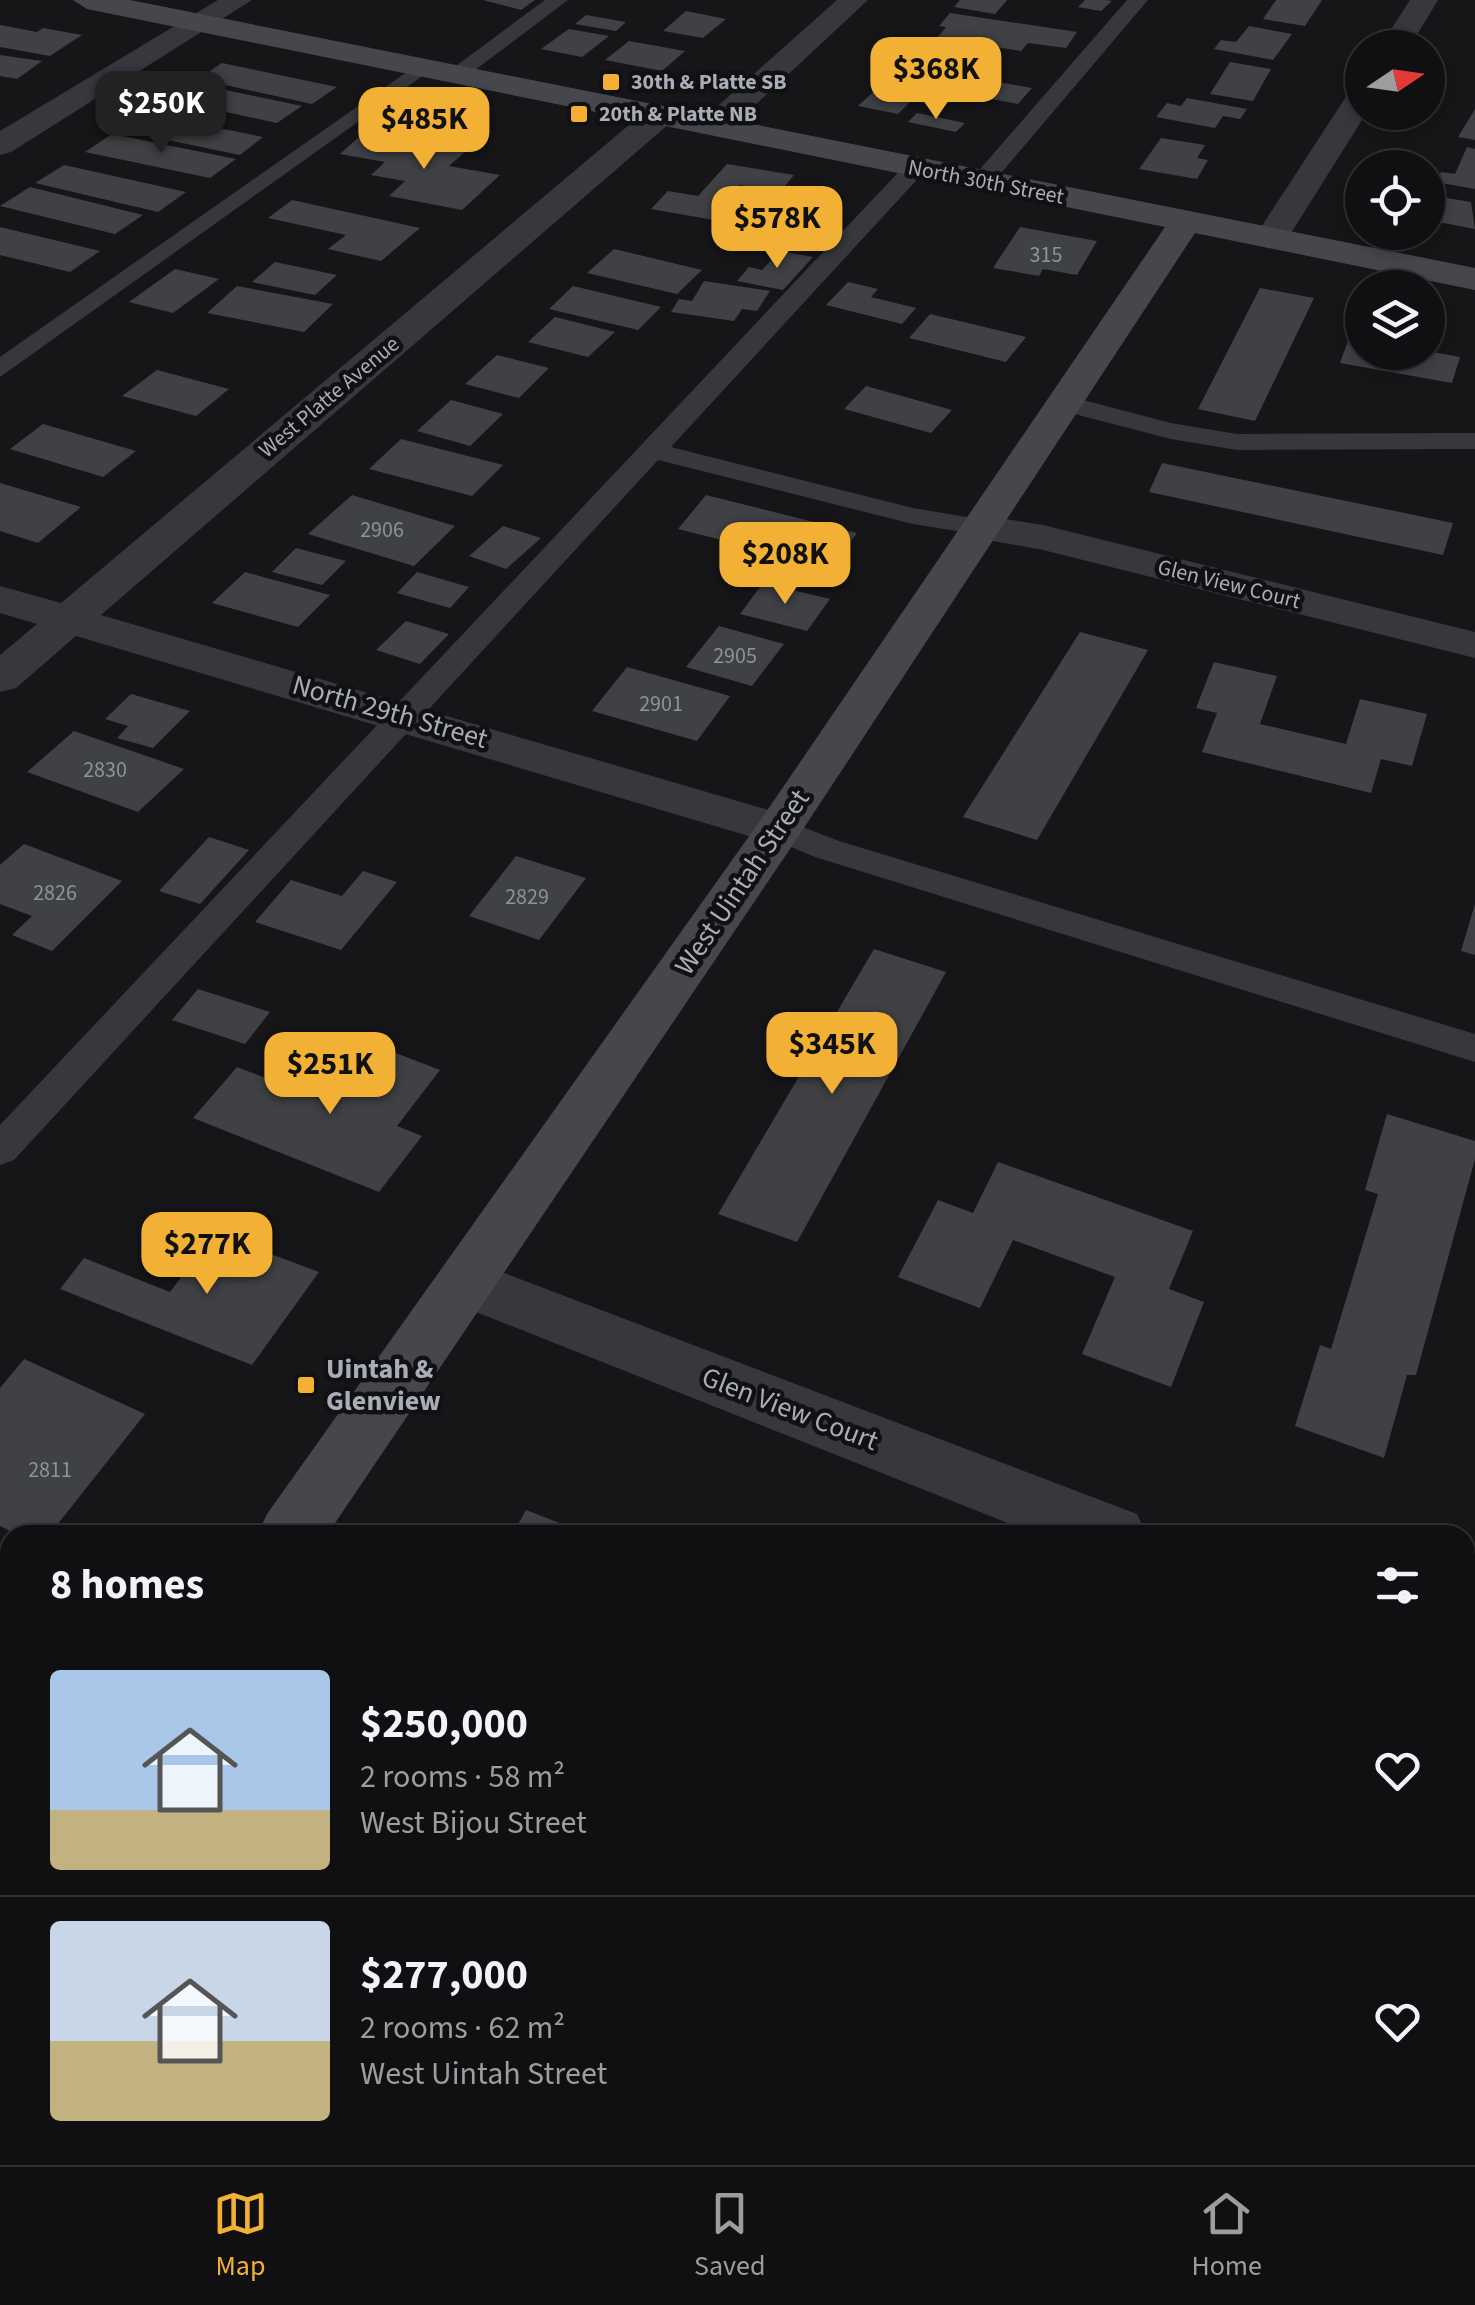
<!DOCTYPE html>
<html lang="en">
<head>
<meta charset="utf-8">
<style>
	body { margin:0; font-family:"Source Sans 3",sans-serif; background:#19191b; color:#f1f3f6; height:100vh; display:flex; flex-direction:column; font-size:38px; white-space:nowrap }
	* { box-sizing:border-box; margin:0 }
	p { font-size:32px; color:#9c9d9f }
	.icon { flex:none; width:55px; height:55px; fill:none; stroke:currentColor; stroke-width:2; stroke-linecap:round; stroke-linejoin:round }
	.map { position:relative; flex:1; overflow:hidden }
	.drawer { position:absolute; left:0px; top:1525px; width:1475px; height:640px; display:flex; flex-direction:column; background:#101012; border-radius:30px 30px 0 0; box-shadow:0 5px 15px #0003,0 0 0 2px #303032 }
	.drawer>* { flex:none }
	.needle { width:65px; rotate:77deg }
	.fabs { position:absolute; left:1345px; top:30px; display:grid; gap:20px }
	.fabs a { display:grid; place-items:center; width:100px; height:100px; border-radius:50%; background:#101012; box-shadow:0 5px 15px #0003,0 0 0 2px #303032; font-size:50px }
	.price { position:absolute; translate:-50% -85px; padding:0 22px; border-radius:20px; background:#f2b134; color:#111; font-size:32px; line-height:65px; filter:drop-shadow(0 2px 5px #0008) }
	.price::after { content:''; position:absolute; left:50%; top:60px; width:30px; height:22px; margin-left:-15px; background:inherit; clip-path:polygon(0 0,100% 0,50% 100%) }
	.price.active { background:#222; color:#fff }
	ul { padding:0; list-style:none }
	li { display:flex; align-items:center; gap:30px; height:250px; padding:0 50px }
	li+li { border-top:2px solid #303032 }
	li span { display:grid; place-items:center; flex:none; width:280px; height:200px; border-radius:10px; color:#555 }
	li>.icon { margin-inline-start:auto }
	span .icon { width:120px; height:120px; fill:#fffc; stroke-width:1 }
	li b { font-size:42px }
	h2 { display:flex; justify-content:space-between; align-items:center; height:120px; padding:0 50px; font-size:42px }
	.dock { display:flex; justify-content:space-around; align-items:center; height:140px; border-top:2px solid #303032; background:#101012; font-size:28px; color:#9c9d9f }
	.dock a { display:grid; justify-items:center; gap:5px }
	.dock .active { color:#f2b134 }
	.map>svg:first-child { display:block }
	.building { fill:#404145 }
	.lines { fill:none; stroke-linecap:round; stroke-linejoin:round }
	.service { fill:#37383d; fill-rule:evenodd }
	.minor { fill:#37383d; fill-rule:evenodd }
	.secondary { fill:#45474d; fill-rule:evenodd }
	.poi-dot { fill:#f2b134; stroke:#111113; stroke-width:4 }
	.labels { text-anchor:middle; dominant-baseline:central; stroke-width:9; stroke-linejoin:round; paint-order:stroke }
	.far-poi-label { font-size:22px; font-weight:bold; fill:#a8adb8; stroke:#111113; text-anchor:start }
	.far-street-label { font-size:22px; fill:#a8adb8; stroke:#111113 }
	.number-label { font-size:22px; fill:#8e929b }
	.street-label { font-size:28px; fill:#a8adb8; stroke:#111113 }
	.poi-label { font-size:28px; font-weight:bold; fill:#a8adb8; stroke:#111113; text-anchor:start }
</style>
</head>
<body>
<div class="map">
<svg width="1475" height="2165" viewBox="0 0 1475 2165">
	<rect width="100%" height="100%" fill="#161618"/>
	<!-- building -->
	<g class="building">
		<polygon points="483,0 535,0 521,10"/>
		<polygon points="960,0 1007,0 995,14 954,7"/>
		<polygon points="1085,0 1106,0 1112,1 1101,11 1078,7"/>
		<polygon points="1276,0 1322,0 1305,26 1263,19"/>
		<polygon points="686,11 726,19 703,38 663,31"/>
		<polygon points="950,13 1077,32 1066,48 1028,43 1021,51 937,38 946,27 939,26"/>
		<polygon points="586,15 626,22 616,31 575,24"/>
		<polygon points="0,25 37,32 43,28 82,35 50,56 0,47"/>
		<polygon points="1249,26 1292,34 1273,60 1214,49 1221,40 1236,42"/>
		<polygon points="569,29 609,36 582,57 541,49"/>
		<polygon points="629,41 685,51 662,71 605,60"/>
		<polygon points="918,47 960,55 938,76 895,67"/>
		<polygon points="0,55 42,61 17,79 0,76"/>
		<polygon points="1230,62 1271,69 1253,101 1210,94"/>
		<polygon points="222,63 337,87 312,104 198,79"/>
		<polygon points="991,81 1032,88 1018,104 976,96"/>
		<polygon points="192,83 302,106 277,123 166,99"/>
		<polygon points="882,84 920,92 898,114 858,106"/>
		<polygon points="1187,98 1247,109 1240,119 1223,116 1215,128 1156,117 1167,103 1181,106"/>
		<polygon points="423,107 461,114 441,131 402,124"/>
		<polygon points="1475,109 1475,140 1458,137"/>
		<polygon points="144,113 263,137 240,155 119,130"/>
		<polygon points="917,113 965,123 956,132 908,122"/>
		<polygon points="112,134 236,159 210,178 85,152"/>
		<polygon points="359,137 465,152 449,166 500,175 462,210 389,196 405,181 371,175 385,162 340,154"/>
		<polygon points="1161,138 1205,145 1197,158 1208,160 1197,179 1139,169"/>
		<polygon points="1467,147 1475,149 1475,189 1436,182 1441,172 1455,174"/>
		<polygon points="727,164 794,175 780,192 740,185 725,202 740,205 725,222 651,209 668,191 698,196"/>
		<polygon points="64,165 186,192 158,212 35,183"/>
		<polygon points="30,187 143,215 115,234 0,206"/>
		<polygon points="1429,195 1471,202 1475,229 1428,220"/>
		<polygon points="292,200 420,228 381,261 328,249 346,235 268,218"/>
		<polygon points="0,227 100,251 70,272 0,255"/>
		<polygon points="1020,227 1097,241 1077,275 1043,269 1039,276 993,268"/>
		<polygon points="614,249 702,270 677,294 587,273"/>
		<polygon points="780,251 813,257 783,290 737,281 749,267 762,270"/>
		<polygon points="275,262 337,275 315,295 252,282"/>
		<polygon points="175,269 219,279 173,313 129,302"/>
		<polygon points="704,281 770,291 757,311 742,309 734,321 671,312 679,299 692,301"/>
		<polygon points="848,282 878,289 871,297 916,308 902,324 826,305"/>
		<polygon points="237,286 333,304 304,332 207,313"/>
		<polygon points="573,286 661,307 638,330 549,309"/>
		<polygon points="1260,288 1314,298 1255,421 1198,409"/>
		<polygon points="1362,302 1362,352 1428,351 1460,357 1452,383 1340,363"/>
		<polygon points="930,314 1026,337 1006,362 909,338"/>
		<polygon points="555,317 615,332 588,357 528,342"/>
		<polygon points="497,355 549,368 519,398 465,384"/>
		<polygon points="157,370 229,389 196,416 122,396"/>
		<polygon points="866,386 952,410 931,433 844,409"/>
		<polygon points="451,400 503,414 470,446 417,431"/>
		<polygon points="43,424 136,451 103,477 10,449"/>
		<polygon points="401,439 503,465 472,496 369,469"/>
		<polygon points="1162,463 1453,523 1443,555 1149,492"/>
		<polygon points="0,483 81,507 38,543 0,531"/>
		<polygon points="352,495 455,526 414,566 308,534"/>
		<polygon points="706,495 857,533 832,568 678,529"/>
		<polygon points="503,526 541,538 506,569 469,556"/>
		<polygon points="296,548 346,561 322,585 272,572"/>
		<polygon points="245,572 330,595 298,627 212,603"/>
		<polygon points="417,572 469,587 450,608 397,593"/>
		<polygon points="763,583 830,599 807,631 740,614"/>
		<polygon points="406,621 449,634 420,664 376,650"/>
		<polygon points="719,626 784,644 752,686 686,667"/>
		<polygon points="1080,632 1148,650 1037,840 963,817"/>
		<polygon points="1214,662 1277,676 1260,724 1346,744 1360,699 1427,714 1412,766 1381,759 1371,793 1202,752 1217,713 1196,708"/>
		<polygon points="627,667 730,696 697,741 592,711"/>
		<polygon points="131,694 190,711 153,748 117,738 128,726 105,719"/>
		<polygon points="74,731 184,769 138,812 27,772"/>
		<polygon points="209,837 249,850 200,904 159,891"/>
		<polygon points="24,844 122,881 52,951 12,935 32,916 0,904 0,865"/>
		<polygon points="516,856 586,878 539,940 469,916"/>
		<polygon points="363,871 397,882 341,950 255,922 291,880 342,896"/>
		<polygon points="1475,904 1475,955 1461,951"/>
		<polygon points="874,949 946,972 797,1242 718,1214"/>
		<polygon points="198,989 270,1012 245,1044 172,1020"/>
		<polygon points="375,1045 440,1070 397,1126 422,1136 379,1192 193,1118 237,1067 328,1102"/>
		<polygon points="1387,1114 1475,1141 1475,1159 1416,1375 1407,1375 1384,1458 1295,1426 1320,1345 1331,1349 1378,1194 1365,1190"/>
		<polygon points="998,1162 1193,1231 1169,1289 1204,1302 1171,1387 1082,1354 1115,1277 1013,1240 980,1308 898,1277 938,1200 973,1213"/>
		<polygon points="215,1233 319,1272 252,1365 60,1289 84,1258 170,1292"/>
		<polygon points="24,1359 145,1414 49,1535 18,1535 0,1526 0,1388"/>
		<polygon points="526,1510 591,1535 512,1535"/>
		<polygon points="0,1555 10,1559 10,1578 0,1591"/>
		<polygon points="1475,1949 1475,2019 1465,2015 1465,1990"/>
		<polygon points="140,2155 267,2155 262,2165 135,2165"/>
		<polygon points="424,2155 480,2155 499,2165 419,2165"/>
	</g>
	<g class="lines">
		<!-- service -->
		<g class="service">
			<polygon points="545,0 568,0 463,79 449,79 449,71"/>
			<polygon points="1127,0 1148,0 990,186 974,186 974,176"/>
			<polygon points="421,62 431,68 428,72 0,377 0,357"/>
			<polygon points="916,160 924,162 924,172 671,447 913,508 991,521 995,527 991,533 981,535 913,524 658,460 14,1160 0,1165 0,1125 908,162"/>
			<polygon points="1064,395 1171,423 1237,434 1475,433 1475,449 1237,450 1171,439 1055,409 1051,403 1055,397"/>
			<polygon points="779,818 839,841 1475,1034 1475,1062 815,857 767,837 762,829 767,821"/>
			<polygon points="941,2155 1014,2155 1018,2165 945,2165"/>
		</g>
		<!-- minor -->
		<g class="minor">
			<polygon points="218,0 252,0 11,152 0,155 0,131"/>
			<polygon points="837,0 868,0 724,134 702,134 697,127 702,120"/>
			<polygon points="1410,0 1438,0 1409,48 1379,48"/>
			<polygon points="1362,87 1362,112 1367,112 1288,238 1283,245 1259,245 1254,238 1351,89"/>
			<polygon points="659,107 675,116 670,123 101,615 796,818 803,829 796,840 779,845 762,840 76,636 16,688 0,692 0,655 37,624 0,613 0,586 61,603 648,109"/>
			<polygon points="981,515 1043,525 1475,632 1475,658 1043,550 966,536 960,527 966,518"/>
			<polygon points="467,1259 1137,1514 1147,1535 1038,1535 446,1300 437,1283 446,1266"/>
			<polygon points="1475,1611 1475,1675 1465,1677 1465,1613"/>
		</g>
		<!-- secondary -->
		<g class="secondary">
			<polygon points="73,0 130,0 1475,268 1475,290 1195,233 796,840 327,1535 257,1535 267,1514 762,818 1165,227 87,9"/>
			<polygon points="10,1896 10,1983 0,1987 0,1900"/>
		</g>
	</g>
	<!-- markers -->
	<g class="poi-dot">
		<rect x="601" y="72" width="20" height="20" rx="5"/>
		<rect x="569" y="104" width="20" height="20" rx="5"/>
		<rect x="296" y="1375" width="20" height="20" rx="5"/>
	</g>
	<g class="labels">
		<!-- far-poi labels -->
		<g class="far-poi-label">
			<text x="631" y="82">30th &amp; Platte SB</text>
			<text x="599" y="114">20th &amp; Platte NB</text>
		</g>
		<!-- far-street labels -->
		<g class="far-street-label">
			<text transform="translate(986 182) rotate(11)">North 30th Street</text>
			<text transform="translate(329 397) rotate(-40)">West Platte Avenue</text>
			<text transform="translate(1229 584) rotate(14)">Glen View Court</text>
		</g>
		<!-- number labels -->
		<g class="number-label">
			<text x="1046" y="255">315</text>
			<text x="382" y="530">2906</text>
			<text x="735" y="656">2905</text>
			<text x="661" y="704">2901</text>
			<text x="105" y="770">2830</text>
			<text x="55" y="893">2826</text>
			<text x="527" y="897">2829</text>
			<text x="50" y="1470">2811</text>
		</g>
		<!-- street labels -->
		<g class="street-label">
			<text transform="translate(390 712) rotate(16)">North 29th Street</text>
			<text transform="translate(742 882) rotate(-56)">West Uintah Street</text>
			<text transform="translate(790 1409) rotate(21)">Glen View Court</text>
		</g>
		<!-- poi labels -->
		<g class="poi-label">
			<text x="326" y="1369">Uintah &amp;<tspan x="326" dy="32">Glenview</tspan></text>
		</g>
	</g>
</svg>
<div class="fabs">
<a><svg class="needle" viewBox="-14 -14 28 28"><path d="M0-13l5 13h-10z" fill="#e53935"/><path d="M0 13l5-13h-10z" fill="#9c9d9f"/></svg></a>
<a><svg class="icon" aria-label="locate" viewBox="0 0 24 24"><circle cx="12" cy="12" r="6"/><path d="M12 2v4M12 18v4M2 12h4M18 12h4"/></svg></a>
<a><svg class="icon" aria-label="layers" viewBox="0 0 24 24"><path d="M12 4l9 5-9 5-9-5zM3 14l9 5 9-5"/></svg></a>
</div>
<b class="price" style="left:936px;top:122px">$368K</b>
<b class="price active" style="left:161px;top:156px">$250K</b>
<b class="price" style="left:424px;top:172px">$485K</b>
<b class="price" style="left:777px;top:271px">$578K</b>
<b class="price" style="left:785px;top:607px">$208K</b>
<b class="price" style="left:832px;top:1097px">$345K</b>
<b class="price" style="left:330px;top:1117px">$251K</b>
<b class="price" style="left:207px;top:1297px">$277K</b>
<section class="drawer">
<h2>8 homes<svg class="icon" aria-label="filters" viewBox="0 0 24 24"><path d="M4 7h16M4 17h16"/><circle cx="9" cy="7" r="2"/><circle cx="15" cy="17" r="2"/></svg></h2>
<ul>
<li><span style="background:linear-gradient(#a9c7e8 70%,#c2b280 0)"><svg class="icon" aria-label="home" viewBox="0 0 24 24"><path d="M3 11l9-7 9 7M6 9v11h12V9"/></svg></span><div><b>$250,000</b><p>2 rooms · 58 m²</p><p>West Bijou Street</p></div><svg class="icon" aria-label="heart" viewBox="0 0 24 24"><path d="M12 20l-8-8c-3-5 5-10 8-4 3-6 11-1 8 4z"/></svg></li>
<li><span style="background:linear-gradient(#c9d6e8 60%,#c2b280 0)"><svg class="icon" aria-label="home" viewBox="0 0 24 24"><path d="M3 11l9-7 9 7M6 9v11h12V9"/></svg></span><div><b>$277,000</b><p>2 rooms · 62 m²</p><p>West Uintah Street</p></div><svg class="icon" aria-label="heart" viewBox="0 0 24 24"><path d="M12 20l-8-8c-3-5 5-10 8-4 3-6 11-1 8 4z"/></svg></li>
</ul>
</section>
</div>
<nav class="dock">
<a class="active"><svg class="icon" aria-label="map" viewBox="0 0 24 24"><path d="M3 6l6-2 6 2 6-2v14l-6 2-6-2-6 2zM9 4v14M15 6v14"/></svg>Map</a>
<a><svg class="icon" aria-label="saved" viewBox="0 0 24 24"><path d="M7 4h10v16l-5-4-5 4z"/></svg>Saved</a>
<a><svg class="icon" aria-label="home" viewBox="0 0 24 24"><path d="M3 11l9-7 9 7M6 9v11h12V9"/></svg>Home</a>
</nav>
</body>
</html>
